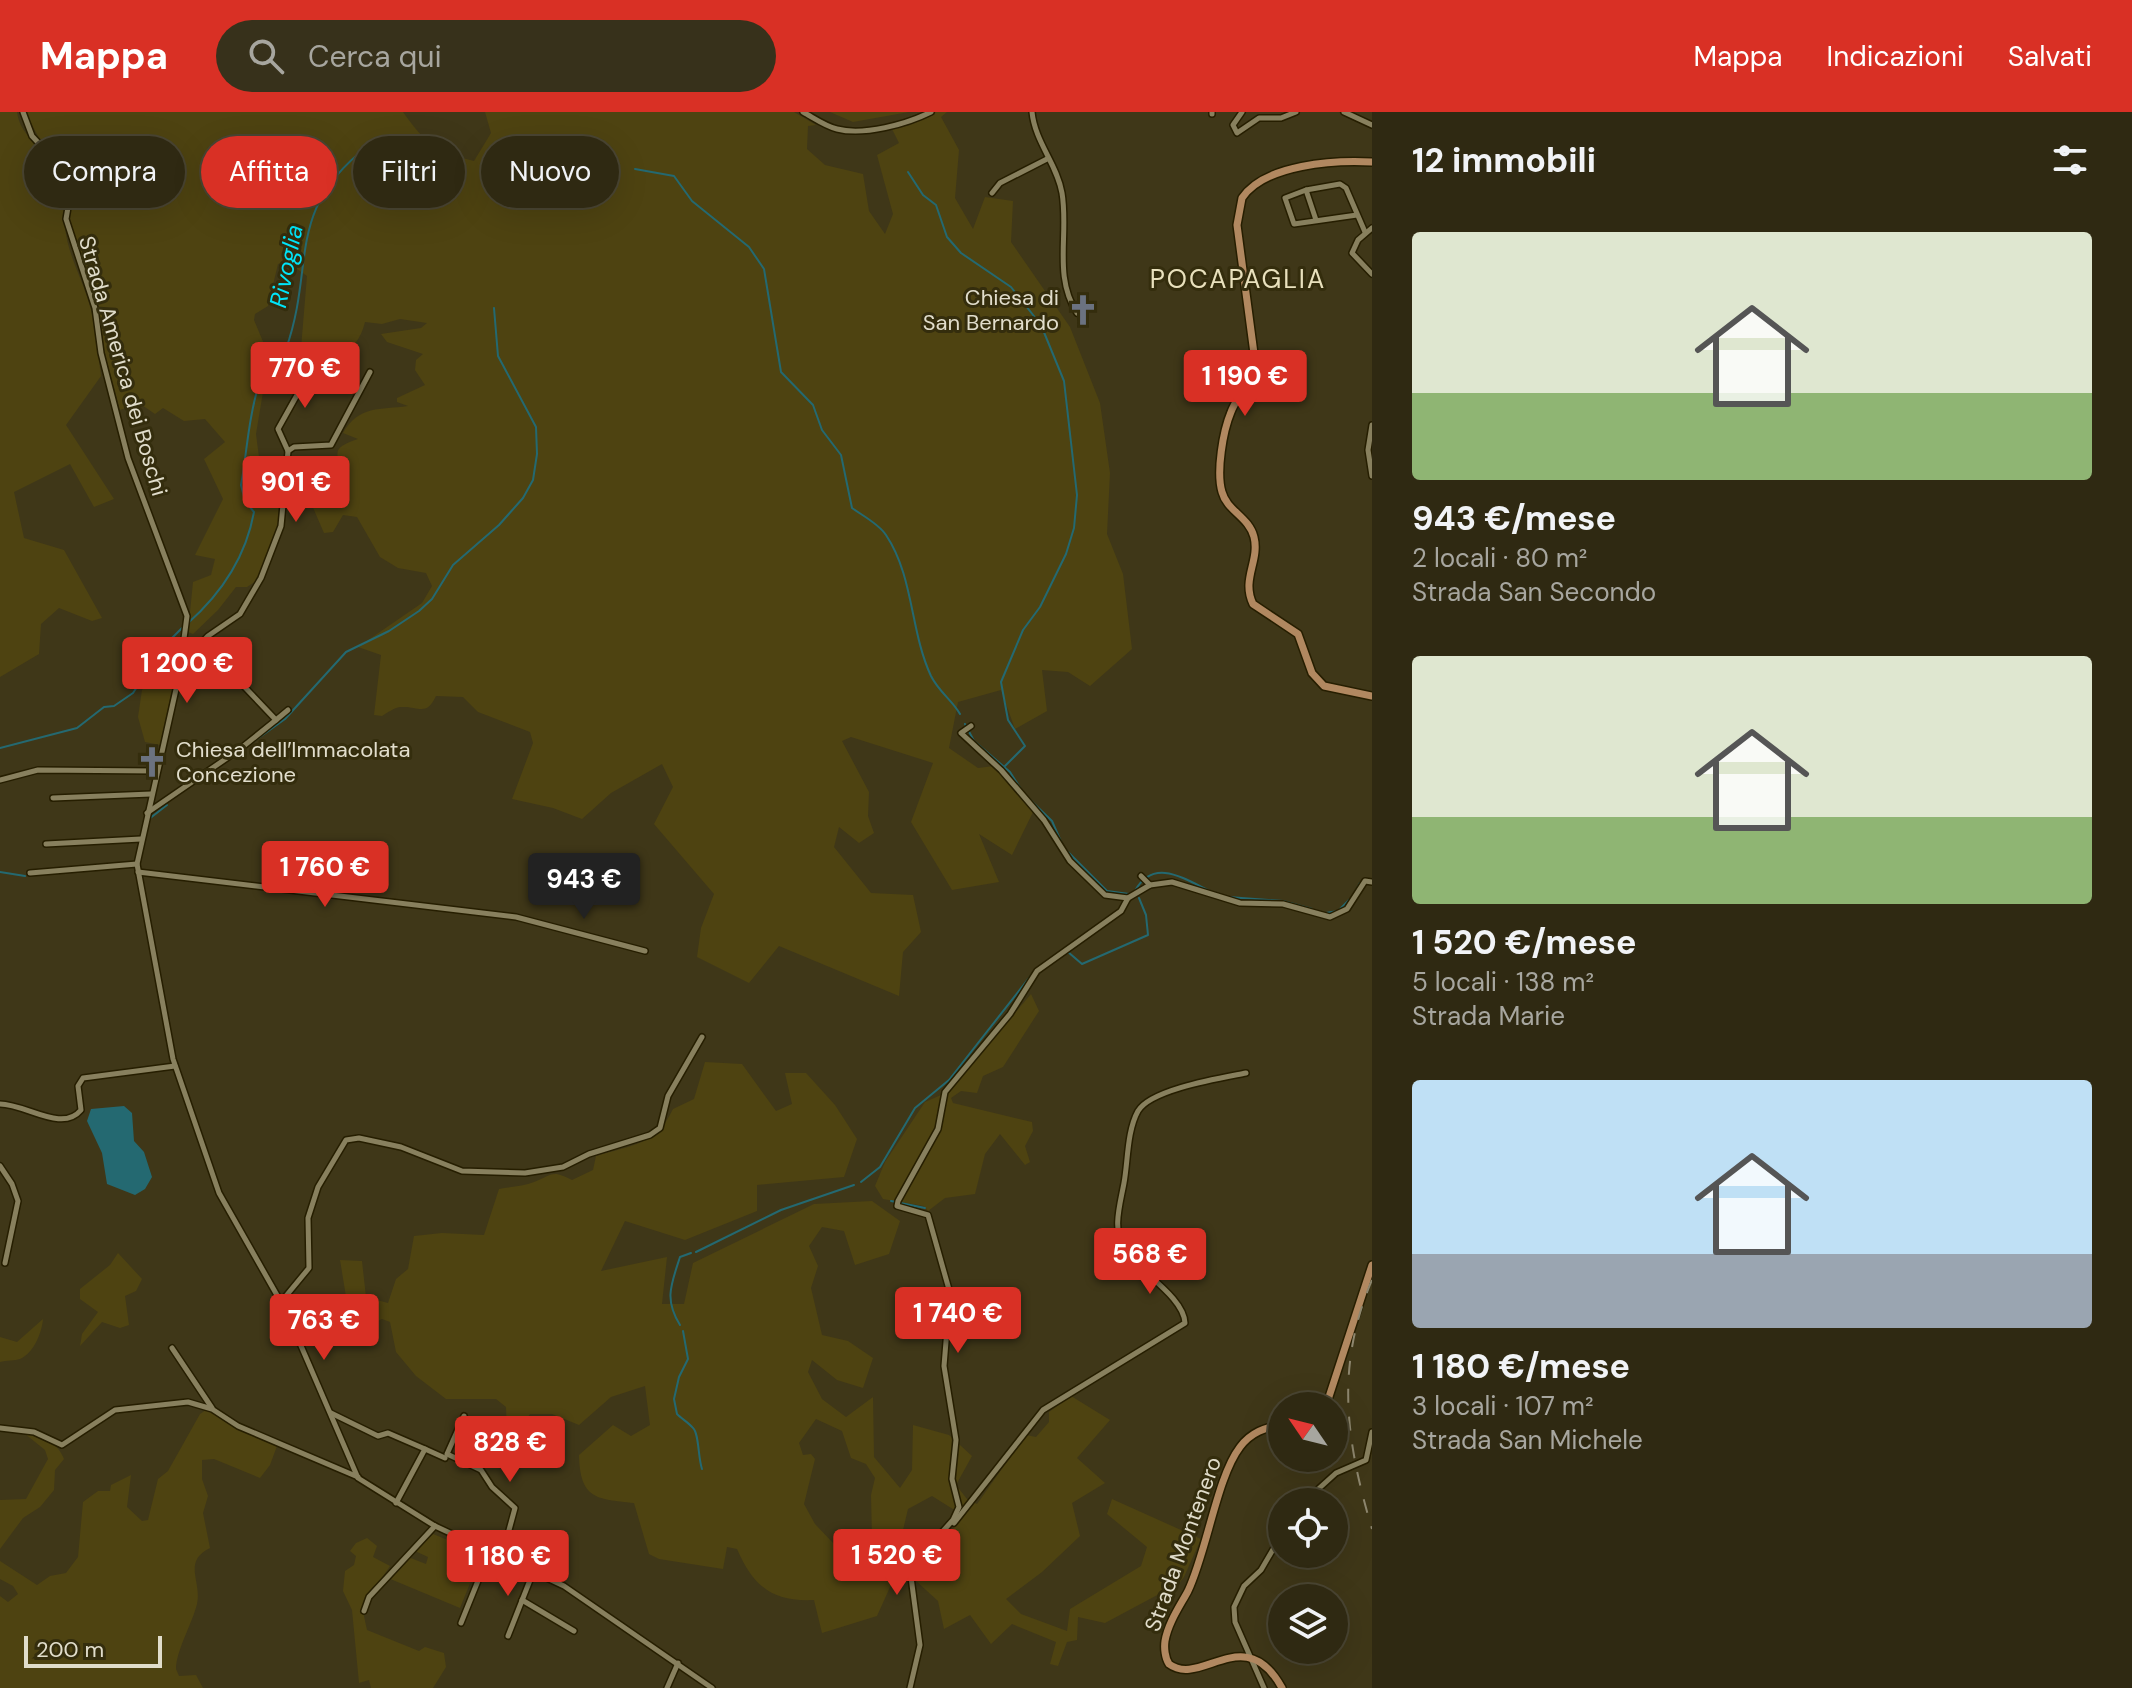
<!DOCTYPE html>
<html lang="it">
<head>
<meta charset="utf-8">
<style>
	body { margin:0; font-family:"DM Sans",sans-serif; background:#37311b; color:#f1f3f6; height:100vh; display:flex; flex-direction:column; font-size:30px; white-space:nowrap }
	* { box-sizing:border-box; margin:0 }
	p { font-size:26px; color:#a7a69f }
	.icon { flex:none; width:44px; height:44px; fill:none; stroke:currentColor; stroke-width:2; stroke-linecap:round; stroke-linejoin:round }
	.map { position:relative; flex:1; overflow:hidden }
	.panel { display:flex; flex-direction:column; background:#2f2912; width:760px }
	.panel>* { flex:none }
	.top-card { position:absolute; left:24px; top:24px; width:760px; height:72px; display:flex; gap:16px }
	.needle { width:52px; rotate:305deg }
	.fabs { position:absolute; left:1268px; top:1280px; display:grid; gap:16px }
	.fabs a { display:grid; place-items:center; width:80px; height:80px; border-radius:50%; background:#2f2912; box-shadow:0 8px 32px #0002,0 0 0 2px #4a4532; font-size:40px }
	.scale { position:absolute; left:24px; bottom:20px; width:138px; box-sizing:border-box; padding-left:8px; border:4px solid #e1ddcb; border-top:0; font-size:22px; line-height:28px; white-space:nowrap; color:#e1ddcb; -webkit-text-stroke:6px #342d0d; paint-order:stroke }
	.price { position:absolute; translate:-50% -68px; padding:0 18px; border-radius:8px; background:#d93025; color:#fff; font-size:26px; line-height:52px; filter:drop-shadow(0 2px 4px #0008) }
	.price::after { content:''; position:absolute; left:50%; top:48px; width:24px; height:18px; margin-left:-12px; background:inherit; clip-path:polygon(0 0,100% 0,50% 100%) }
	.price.on { background:#222; color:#fff }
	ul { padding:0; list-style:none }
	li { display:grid; align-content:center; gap:16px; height:424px; padding:0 40px }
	li span { display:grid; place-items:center; height:248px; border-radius:8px; color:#555 }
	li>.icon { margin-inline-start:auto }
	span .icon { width:144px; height:144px; fill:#fffc; stroke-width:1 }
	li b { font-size:34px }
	h2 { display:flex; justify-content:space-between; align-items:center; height:96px; padding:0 40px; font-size:34px }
	.pill { padding:0 28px; border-radius:36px; background:#2f2912; box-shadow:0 8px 32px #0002,0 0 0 2px #4a4532; font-size:28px; line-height:72px }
	.pill.on { background:#d93025; color:#fff }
	header { display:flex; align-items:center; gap:48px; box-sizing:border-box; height:112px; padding:0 40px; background:#d93025; color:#fff }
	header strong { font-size:38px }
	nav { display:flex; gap:44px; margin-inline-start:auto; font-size:28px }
	.search { width:560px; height:72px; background:#37311b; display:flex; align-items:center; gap:20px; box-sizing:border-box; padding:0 28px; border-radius:44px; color:#a7a69f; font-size:30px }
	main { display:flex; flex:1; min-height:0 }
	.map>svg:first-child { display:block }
	.green { fill:#4e4311; fill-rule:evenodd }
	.water { fill:#246971 }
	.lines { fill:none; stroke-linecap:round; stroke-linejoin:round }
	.stream { stroke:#246971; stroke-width:2 }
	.minor-casing { stroke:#261e00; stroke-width:8 }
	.major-casing { stroke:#261e00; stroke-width:10 }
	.minor { stroke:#88805e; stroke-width:5 }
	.major { stroke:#b18860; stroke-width:7 }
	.rail { stroke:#8d866e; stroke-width:2; stroke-dasharray:14 14; stroke-linecap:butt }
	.labels { text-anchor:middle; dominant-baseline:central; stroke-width:6; stroke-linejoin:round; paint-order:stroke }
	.poi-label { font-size:22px; fill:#e1ddcb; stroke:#342d0d; text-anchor:end }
	.street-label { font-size:22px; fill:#e1ddcb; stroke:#342d0d }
	.water-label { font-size:24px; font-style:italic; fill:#00e5f9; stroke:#342d0d }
	.quarter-label { font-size:26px; letter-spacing:2px; fill:#e9e1bd; stroke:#342d0d }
</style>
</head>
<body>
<header>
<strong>Mappa</strong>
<div class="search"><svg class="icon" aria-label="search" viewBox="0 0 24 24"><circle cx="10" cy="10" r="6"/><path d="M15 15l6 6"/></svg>Cerca qui</div>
<nav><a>Mappa</a><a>Indicazioni</a><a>Salvati</a></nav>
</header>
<main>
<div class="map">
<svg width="1372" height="1576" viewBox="0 0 1372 1576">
	<rect width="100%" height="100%" fill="#3f3718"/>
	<!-- green -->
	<g class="green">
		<path d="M0,0H17C21,30 51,37 64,62C73,80 63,98 65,116C68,144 84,170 91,198C97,219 98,242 101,264L66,313L114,387L94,395L70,352L14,380L24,426L64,438L102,506L92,509L59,496L41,512L39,542L0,565Z"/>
		<path d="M403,0C426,32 436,40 474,49L491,21L485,0H794L816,13L808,14L807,37L825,53L863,62L869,99L885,122L893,102L877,43L899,31L891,15L935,0H947L941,5L959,38L955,86L973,117L985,85L1013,89L1011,130L1070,215L1100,291L1110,361L1107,422L1123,462L1132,537L1090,574L1068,560L1042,558L1047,599L1015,617L1001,578L958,590L949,636L978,656L994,654L1033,700L1012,743L979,722L999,770L952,778L911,710L933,651L851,625L842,629L869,680L868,704L874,721L859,731L839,715L834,735L871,781L913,783L921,820L903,840L899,884L779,834L749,871L697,845L701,816L714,782L654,712L673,675L662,652L611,681L582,707L553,696L512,687L533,631L530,620L478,600L463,585L436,584C426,605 419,594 401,595C395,595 387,601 382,604L374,603L381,543L358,535L422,491L432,474L426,461L398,456L380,445L357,405L343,403L333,420L324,421L311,391L338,365C342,341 326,338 358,327L343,321C359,293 380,298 408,294L397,290V286L425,273L415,258L416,248L423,242L387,230L381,222L421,216L427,211L400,207L382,212L365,210C356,245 336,242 305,252L300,248L307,164L287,150L278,152L268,194L255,202L254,208L269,244L256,322L260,353L278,377L280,408L267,450L256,469L247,475H236L218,498L193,522L188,520L193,470L211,463L215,447L195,443L223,387L204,347L225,330L205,307L184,309L163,296L155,302L139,291L120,298L104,239L99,195L71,119L69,105L72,64L38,24L25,0Z"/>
		<polygon points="830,0 909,0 853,10"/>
		<polygon points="172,543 179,545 160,633 145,630 138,605 142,578"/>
		<polygon points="1031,882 1039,899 1003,955 983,964 977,981 961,979 951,986 953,991 1032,1010 1033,1019 1025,1034 1030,1050 1025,1053 1000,1022 985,1042 975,1082 945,1086 928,1099 924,1094 883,1087 875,1074 885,1050 925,990 948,980"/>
		<path d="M705,950L742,952L776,999L792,992L785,961H806L835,993L857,1027L844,1065L757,1073V1099L685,1128L625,1109L601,1159L667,1145L662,1192H684L693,1151L814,1092L872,1089L900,1109L889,1142L855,1153L844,1119L822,1115L809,1134L818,1154L811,1176L822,1223L848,1229L873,1246L863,1276L837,1268L812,1248L808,1260L822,1287L846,1305L873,1285L874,1345L900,1376L912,1358L913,1313L949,1323L972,1344L956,1373L967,1387L977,1392L1026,1323L1036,1325L1049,1310V1300L1071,1284L1110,1308L1077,1346L1105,1371L1072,1391L1080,1424L1042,1460L1006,1487L1021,1502L1067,1519L1070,1497L1141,1454L1147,1435L1107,1402L1112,1387L1201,1427L1184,1465L1169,1483L1161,1481L1105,1511L1078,1505L1077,1528L1067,1530L1058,1554L1050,1552L1056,1530L1012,1512L991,1532L970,1503L944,1517L938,1489L915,1468L919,1456L964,1404L932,1384L908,1397L903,1418L911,1434L906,1471L891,1473L877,1504L822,1521L814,1488C772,1490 753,1474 737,1437L727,1435L723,1457L659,1447L649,1442L634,1391C596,1387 580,1387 579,1343L613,1313L631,1324L650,1313L645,1274L611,1285L579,1313L552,1302H530L514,1326L507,1327L506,1295L496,1287H446L416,1264L396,1240L390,1210L382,1207L369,1213L362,1226L353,1227L340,1148L362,1149L366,1185L388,1191L396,1167L408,1157L414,1124L442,1121L484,1123L499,1077C510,1075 524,1074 534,1070C552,1063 551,1057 572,1068L593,1058L596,1044C632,1033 656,1033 673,997L694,987ZM816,1307L842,1319L851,1346L866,1352L875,1366L871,1383L872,1426L854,1453L815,1412L804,1392L815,1347L811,1342L803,1343L799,1331Z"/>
		<polygon points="118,1141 142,1167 136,1179 125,1184 129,1213 120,1216 102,1210 80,1234 82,1222 98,1200 80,1187 80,1177 110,1153"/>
		<path d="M43,1207C42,1220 34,1241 20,1247C15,1249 6,1248 0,1250V1225L17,1230Z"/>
		<path d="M206,1298L277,1334L270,1353L260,1366L214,1347L202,1348V1367L208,1384L203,1401L210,1436C182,1450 202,1469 197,1492C192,1512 176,1539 176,1557L179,1564L196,1563L203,1576H0V1484L8,1490L18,1482L13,1474L0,1467V1449L37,1473L50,1464L66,1461L78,1445L83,1390L98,1379H110L111,1373L131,1363L127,1395L142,1409L148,1408L158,1367L168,1359L200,1302Z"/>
		<path d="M24,1321C41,1324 58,1330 64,1347L55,1358L54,1378L40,1395L23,1406L0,1437V1388L26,1387L48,1347L45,1338Z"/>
		<polygon points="433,1422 482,1442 460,1496 388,1466 408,1445 426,1452 428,1445 415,1439"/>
		<polygon points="367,1426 377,1434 373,1445 390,1454 362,1495 367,1518 419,1539 425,1535 444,1541 446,1555 433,1576 371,1576 369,1568 359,1571 352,1498 343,1479 345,1459 354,1453 356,1444 350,1439 356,1431"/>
	</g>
	<!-- water -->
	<polygon class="water" points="124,994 132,1001 134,1029 144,1040 152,1065 145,1077 135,1083 107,1072 102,1041 87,1009 91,997"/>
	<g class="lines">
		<!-- stream -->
		<g class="stream">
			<path d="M635,57L674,64L692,89L749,135L764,157L781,260L813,293L822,318L841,343L852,396C863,404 879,412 886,423C914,465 910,519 931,564C939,580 952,588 960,602"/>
			<polyline points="908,60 923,83 936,93 947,125 961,141 1011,175 1041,213 1064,269 1077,383 1074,416 1066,442 1040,495 1023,518 1001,570 1008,608 1025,634 1005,654"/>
			<path d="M187,512C221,482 246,444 254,400L245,389L241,373C247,342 248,306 258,276C263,262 281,252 286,237C316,152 284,99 368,34"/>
			<polyline points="965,612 974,629 1010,660 1024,682 1052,709 1062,732"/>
			<polyline points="0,636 77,616 104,595 114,594 133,581 165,533 182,516"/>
			<polyline points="198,669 285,607 346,540 389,519 419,499 432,487 453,453 499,413 523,386 533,368 537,342 536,315 498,244 494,196"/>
			<polyline points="149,707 167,693"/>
			<polyline points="1065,737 1107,779 1129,782"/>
			<polyline points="0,760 25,764"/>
			<path d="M1135,779C1154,744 1186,768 1214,781"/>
			<polyline points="1354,782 1360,771 1372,767"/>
			<polyline points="1228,785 1283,789 1312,797"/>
			<polyline points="1326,801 1338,799 1350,787"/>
			<polyline points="1068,840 1082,852 1148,823 1146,803 1139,786"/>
			<polyline points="861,1070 880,1055 915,996 949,968 1033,861"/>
			<polyline points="891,1089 925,1096"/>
			<polyline points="696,1140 781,1098 854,1073"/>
			<path d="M680,1213C664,1187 671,1173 680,1145L691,1141"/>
			<path d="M683,1219L688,1247L679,1265L674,1287L677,1302C682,1307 689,1311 693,1316C699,1321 698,1346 702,1357"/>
		</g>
		<defs>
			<g id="minor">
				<polyline points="23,0 32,24 68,63 71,78 66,107 95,196 101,241 128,346 187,504 179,564 137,752 173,947 219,1081 286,1199 358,1366 435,1414 564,1474 712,1576"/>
				<path d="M803,0C814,6 825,14 837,17C864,24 907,12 931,0"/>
				<path d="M1032,0C1035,30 1057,52 1062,81C1069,122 1053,164 1077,201"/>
				<polyline points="1242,0 1233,13 1237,21 1259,6 1281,6 1296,0"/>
				<polyline points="1344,0 1372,13"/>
				<polyline points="1212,2 1212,0"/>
				<polyline points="1306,78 1285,86 1294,112 1357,103"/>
				<polyline points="992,81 1000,71 1047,47"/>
				<polyline points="1316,108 1306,78 1340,72 1346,76 1365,120"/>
				<polyline points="1372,116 1358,128 1352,141 1372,162"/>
				<polyline points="1372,313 1368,338 1372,364"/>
				<polyline points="288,339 278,317 311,258"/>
				<polyline points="276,608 288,598"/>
				<polyline points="971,614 961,621 1001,658 1044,708 1070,749 1105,783 1128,786 1150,773 1172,770 1240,791 1283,792 1330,805 1347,797 1365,769 1372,770"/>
				<polyline points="0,668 38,658 157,659"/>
				<polyline points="53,686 151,682"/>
				<polyline points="147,701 240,637 276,608 237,567 213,566 181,553 208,524 240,502 261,466 281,414 288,339 294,335 331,333 370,260"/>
				<polyline points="46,732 141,727"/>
				<polyline points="138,760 516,805 645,839"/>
				<polyline points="30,761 137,752"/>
				<polyline points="1141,764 1150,773"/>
				<path d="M0,992C26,992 62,1021 81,998L78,974L83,966L175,954"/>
				<polyline points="0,1054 12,1072 18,1089 5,1151"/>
				<polyline points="281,1190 309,1156 308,1106 318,1075 346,1028 359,1026 401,1035 462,1059 525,1061 563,1055 589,1042 650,1023 660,1016 668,984 702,925"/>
				<polyline points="172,1236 212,1296"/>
				<polyline points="331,1301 378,1324 388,1321 425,1337 396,1391"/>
				<polyline points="464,1304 447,1342 481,1358 492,1375 515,1396 502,1444"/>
				<polyline points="0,1316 34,1320 62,1333 115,1298 188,1290 212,1297 238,1314 358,1365"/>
				<polyline points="425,1337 445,1346"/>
				<polyline points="1304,1390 1336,1361 1366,1348 1372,1320"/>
				<path d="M954,1411L1043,1298L1185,1211C1184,1184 1136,1158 1124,1137C1112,1117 1120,1093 1124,1071C1128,1049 1127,1019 1138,999C1151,977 1221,966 1246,961"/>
				<polyline points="522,1488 574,1519"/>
				<polyline points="364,1499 369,1485 435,1414"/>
				<polyline points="461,1511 490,1439"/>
				<polyline points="508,1524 534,1458"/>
				<polyline points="667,1576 678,1551"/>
				<polyline points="910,1576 920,1533 911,1465 924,1440 953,1408 959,1395 952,1367 956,1328 944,1254 950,1181 928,1103 897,1094 898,1089 938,1017 945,980 1010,902 1037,859 1121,799 1128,786"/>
				<polyline points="1264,1576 1235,1510 1234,1495 1244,1474 1261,1458 1282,1422"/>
			</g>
			<g id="major">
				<path d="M1372,50C1335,48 1265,52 1242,86L1237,113L1255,249C1252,270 1238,282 1231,300C1223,319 1216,360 1222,380C1227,399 1249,405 1254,425C1260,449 1241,467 1253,492L1298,522L1312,561L1324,574L1372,584"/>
				<polyline points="1326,1294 1372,1153"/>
				<path d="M1282,1312C1265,1316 1251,1320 1240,1335C1217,1365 1207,1439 1188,1479C1180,1494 1168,1511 1165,1529C1164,1536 1165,1546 1169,1552C1201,1576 1245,1508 1282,1576"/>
			</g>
		</defs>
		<!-- minor casing -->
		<use href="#minor" class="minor-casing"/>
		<!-- major casing -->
		<use href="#major" class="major-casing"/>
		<!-- minor -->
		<use href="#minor" class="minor"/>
		<!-- major -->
		<use href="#major" class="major"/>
		<!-- rail -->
		<path class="rail" d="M1372,1168C1335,1255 1346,1329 1372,1417"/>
	</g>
	<!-- icons -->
	<defs>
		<symbol id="church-bare" viewBox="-9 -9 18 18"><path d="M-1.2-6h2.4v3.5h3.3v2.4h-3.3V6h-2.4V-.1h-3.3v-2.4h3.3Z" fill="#6b7280" stroke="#342d0d" stroke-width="2.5" paint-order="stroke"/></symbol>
	</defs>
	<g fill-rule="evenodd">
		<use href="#church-bare" x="1061" y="176" width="44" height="44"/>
		<use href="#church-bare" x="130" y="628" width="44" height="44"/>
	</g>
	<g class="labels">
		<!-- poi labels -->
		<g class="poi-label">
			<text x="1059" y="185">Chiesa di<tspan x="1059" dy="25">San Bernardo</tspan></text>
			<text x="176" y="637" text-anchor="start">Chiesa dell′Immacolata<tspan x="176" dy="25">Concezione</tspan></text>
		</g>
		<!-- street labels -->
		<g class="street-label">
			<text transform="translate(123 254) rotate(74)">Strada America dei Boschi</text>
			<text transform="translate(1183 1432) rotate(-70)">Strada Montenero</text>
		</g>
		<!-- water labels -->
		<g class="water-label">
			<text transform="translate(286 154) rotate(-78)">Rivoglia</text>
		</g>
		<!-- quarter labels -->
		<g class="quarter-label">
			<text x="1238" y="167">POCAPAGLIA</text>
		</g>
	</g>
</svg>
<div class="fabs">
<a><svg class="needle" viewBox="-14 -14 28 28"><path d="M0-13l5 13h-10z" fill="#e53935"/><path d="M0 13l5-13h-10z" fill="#a7a69f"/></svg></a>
<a><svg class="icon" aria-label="locate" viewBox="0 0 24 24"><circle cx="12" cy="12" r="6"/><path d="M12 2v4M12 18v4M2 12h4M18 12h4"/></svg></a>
<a><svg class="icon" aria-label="layers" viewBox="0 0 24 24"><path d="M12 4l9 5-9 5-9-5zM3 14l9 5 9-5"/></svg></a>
</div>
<div class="scale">200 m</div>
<b class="price" style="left:305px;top:298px">770 €</b>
<b class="price" style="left:1245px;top:306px">1 190 €</b>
<b class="price" style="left:296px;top:412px">901 €</b>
<b class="price" style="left:187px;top:593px">1 200 €</b>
<b class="price" style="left:325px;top:797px">1 760 €</b>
<b class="price on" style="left:584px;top:809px">943 €</b>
<b class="price" style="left:1150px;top:1184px">568 €</b>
<b class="price" style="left:958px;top:1243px">1 740 €</b>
<b class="price" style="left:324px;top:1250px">763 €</b>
<b class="price" style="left:510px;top:1372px">828 €</b>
<b class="price" style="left:897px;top:1485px">1 520 €</b>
<b class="price" style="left:508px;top:1486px">1 180 €</b>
<div class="top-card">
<a class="pill">Compra</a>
<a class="pill on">Affitta</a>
<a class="pill">Filtri</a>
<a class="pill">Nuovo</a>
</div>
</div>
<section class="panel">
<h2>12 immobili<svg class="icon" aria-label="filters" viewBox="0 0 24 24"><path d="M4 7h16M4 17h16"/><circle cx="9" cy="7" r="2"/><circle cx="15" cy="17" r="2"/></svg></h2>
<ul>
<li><span style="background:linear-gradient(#dfe7d0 65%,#8fb573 0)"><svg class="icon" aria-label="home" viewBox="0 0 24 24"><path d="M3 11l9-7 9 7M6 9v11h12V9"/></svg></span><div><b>943 €/mese</b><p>2 locali · 80 m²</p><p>Strada San Secondo</p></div></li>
<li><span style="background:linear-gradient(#dfe7d0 65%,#8fb573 0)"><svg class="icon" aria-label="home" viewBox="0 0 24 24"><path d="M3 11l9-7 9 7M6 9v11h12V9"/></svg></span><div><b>1 520 €/mese</b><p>5 locali · 138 m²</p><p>Strada Marie</p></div></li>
<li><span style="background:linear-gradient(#bfe0f5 70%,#9aa5b1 0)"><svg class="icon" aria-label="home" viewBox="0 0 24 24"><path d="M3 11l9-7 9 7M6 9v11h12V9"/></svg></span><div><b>1 180 €/mese</b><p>3 locali · 107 m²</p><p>Strada San Michele</p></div></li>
</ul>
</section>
</main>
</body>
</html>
